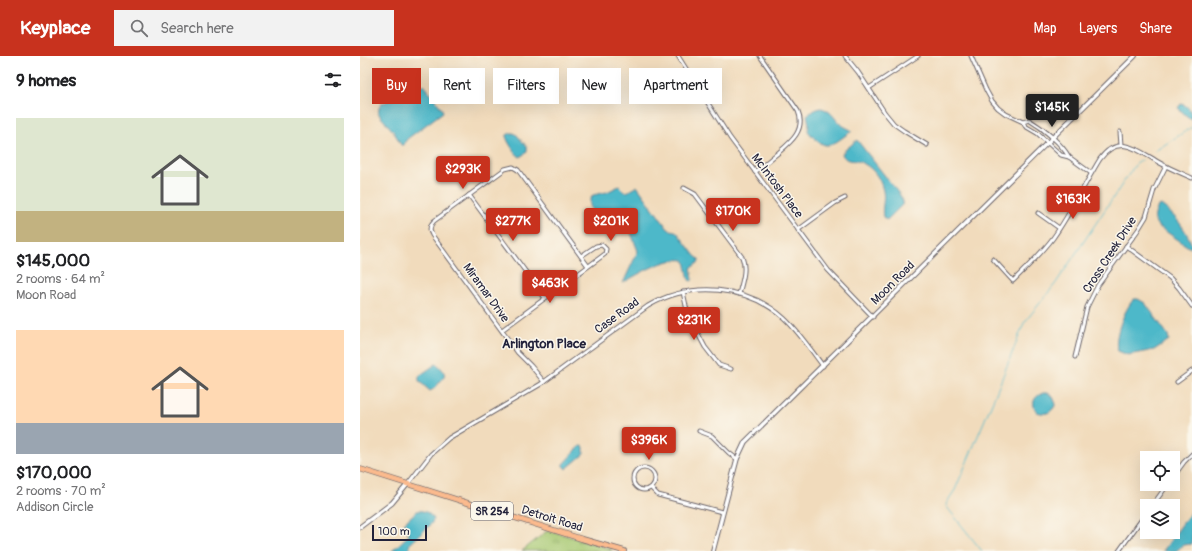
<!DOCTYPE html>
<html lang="en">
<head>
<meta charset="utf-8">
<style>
	body { margin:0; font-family:Pangolin,sans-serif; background:#f2f2f2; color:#202124; height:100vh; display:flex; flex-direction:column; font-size:15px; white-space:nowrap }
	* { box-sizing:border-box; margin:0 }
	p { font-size:13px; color:#757577 }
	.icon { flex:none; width:22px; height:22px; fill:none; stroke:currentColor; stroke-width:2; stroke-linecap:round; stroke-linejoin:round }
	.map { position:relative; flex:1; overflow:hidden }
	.sheet { display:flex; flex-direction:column; background:#fff; width:360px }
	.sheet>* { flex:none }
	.banner { position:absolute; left:12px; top:12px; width:380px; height:36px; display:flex; gap:8px }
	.tools { position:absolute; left:780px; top:395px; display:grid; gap:8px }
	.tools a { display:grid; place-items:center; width:40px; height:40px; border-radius:0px; background:#fff; box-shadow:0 4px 16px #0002; font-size:20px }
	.scale { position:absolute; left:12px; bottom:10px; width:55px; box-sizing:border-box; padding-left:4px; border:2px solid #22223b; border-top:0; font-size:11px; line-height:14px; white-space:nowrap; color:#22223b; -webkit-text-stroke:3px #fbf7ec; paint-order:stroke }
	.price { position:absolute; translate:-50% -34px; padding:0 9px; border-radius:4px; background:#c8321e; color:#fff; font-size:13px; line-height:26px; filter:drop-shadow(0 1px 2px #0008) }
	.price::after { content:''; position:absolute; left:50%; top:24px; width:12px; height:9px; margin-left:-6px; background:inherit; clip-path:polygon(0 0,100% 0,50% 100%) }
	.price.active { background:#222; color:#fff }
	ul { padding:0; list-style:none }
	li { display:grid; align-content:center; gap:8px; height:212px; padding:0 16px }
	li span { display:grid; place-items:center; height:124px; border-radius:0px; color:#555 }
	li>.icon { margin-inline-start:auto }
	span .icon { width:72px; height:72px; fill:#fffc; stroke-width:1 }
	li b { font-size:17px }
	h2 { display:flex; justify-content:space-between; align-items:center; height:48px; padding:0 16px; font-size:17px }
	.pill { padding:0 14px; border-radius:0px; background:#fff; box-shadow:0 4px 16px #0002; font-size:14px; line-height:36px }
	.pill.active { background:#c8321e; color:#fff }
	header { display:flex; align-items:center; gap:24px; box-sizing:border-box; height:56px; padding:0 20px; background:#c8321e; color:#fff }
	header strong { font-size:19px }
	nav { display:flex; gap:22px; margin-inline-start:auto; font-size:14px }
	.search { width:280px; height:36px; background:#f2f2f2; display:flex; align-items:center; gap:10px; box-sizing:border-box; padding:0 14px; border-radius:0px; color:#757577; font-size:15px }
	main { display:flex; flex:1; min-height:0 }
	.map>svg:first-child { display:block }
	.park { fill:url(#park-tufts); stroke:#647556 }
	.water { fill:#4db8c9; stroke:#386d82 }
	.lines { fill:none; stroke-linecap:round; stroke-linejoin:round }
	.stream { stroke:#4db8c9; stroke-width:1 }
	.minor-casing { stroke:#6a6368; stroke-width:5 }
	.tertiary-casing { stroke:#6a6368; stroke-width:5.5 }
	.primary-casing { stroke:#6a6368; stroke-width:6 }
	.minor { stroke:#fff; stroke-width:3 }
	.tertiary { stroke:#fff; stroke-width:3.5 }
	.primary { stroke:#fbba8d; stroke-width:4.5 }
	.labels { text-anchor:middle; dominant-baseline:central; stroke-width:3; stroke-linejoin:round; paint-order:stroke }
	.shield { fill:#fbf7ec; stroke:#636270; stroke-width:1 }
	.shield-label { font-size:11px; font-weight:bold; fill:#22223b }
	.street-label { font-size:12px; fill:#22223b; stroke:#fbf7ec }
	.neighbourhood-label { font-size:13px; font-weight:bold; fill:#22223b; stroke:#fbf7ec }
</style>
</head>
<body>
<header>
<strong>Keyplace</strong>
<div class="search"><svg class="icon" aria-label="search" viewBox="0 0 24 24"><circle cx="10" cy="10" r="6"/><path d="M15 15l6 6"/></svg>Search here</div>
<nav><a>Map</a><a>Layers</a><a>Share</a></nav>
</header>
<main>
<section class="sheet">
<h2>9 homes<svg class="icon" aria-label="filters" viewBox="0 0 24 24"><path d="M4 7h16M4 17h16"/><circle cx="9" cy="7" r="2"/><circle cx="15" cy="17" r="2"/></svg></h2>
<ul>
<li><span style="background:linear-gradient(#dfe7d0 75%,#c2b280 0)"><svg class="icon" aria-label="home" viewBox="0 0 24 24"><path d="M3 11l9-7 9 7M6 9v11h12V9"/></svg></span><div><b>$145,000</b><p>2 rooms · 64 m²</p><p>Moon Road</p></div></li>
<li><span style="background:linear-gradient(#ffd9b3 75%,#9aa5b1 0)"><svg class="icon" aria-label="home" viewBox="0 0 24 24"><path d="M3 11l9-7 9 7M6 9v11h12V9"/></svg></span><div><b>$170,000</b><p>2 rooms · 70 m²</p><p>Addison Circle</p></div></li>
</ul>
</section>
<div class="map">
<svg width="832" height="495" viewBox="0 0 832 495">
	<defs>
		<pattern id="park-tufts" width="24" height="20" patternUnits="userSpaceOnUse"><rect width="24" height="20" fill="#a6c870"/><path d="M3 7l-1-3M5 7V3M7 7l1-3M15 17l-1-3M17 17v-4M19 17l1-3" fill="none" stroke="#87a25d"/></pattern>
	</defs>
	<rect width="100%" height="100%" fill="#fbf7ec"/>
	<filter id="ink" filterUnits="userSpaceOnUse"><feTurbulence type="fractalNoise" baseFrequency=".025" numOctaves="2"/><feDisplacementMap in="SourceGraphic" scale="8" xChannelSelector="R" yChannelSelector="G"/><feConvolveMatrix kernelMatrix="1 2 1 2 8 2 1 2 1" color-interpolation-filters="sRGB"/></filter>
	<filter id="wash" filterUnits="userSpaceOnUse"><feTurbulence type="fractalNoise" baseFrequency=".012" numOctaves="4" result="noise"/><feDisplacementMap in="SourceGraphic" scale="16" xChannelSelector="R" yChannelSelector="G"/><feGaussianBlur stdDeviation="0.9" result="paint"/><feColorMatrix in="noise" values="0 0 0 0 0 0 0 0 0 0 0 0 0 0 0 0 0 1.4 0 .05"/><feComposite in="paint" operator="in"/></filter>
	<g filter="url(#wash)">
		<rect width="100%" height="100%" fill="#f1dbbc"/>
		<!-- park -->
		<polygon class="park" points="188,474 251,493 252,495 162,495"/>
		<!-- water -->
		<g class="water">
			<path d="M60,29L65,30L82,53L83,56L47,83L43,89H41L34,76L20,60C17,55 19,51 22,47L48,39L54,36L57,30Z"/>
			<path d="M821,48C828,49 832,56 832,62L831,63L829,62L818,52Z"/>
			<path d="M461,52C470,54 473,60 479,67C483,70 487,72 491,74L492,75C471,89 467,98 448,75L449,68L447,59L454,54Z"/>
			<path d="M150,77H153L156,78L167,91V96L160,101C155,98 147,85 146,80Z"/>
			<path d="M497,84L540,139L543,145L542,149L527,164L523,161C521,151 526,142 522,131C519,120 511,110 500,106C493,103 486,107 482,98L484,95Z"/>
			<path d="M259,130L264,135L267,136L277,130L308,173C311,175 314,174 317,176L335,200L339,203V206L331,212L333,224L330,225L329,224L325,205L324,204C306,201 278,218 263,227L278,195L267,167L254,162L234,156L230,152V144L233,139L247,136Z"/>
			<path d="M801,149C815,159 827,174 832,190L830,192L798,170C792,162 795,159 798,150Z"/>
			<path d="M774,243H778L785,247L808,279L809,284L794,294L768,299L758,295C752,284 765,252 774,243Z"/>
			<path d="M76,308C80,310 86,316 84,321L75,332L70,335L59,325V320Z"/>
			<path d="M683,337H688L693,341L696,348C691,357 687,359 677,356C671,348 673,341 683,337Z"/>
			<polygon points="220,390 222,390 224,391 224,398 206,413 203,410 203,408"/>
			<path d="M57,455C65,454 69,457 74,463L71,468L49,489L50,495H32L49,479L44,467Z"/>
			<polygon points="832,456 832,488 823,489 816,495 803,495 830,457"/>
		</g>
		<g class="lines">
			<!-- stream -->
			<g class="stream">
				<polyline points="795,95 832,71"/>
				<polyline points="622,495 586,450 587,446 595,434 637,335 664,267 696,227 775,109 782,104"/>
			</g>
		</g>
	</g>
	<g filter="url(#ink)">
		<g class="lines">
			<defs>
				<g id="minor">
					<polyline points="318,0 370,82 468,214 513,261"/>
					<polyline points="485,0 498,16 525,57 534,68 544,75 567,89"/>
					<polyline points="611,0 626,34 632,45 638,52 646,58 663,66 665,70 677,77 701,99 709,101 731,117"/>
					<polyline points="509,32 558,0"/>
					<path d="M663,66L669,64C683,72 702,88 709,101"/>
					<polyline points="760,76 761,89"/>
					<path d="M395,116C403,110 410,103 418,97C431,86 446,74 438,55L400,0"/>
					<path d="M324,132L335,138L382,201C387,213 382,226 379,238"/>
					<polyline points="109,139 185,242"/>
					<polyline points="678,157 699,172"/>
					<polyline points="438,174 475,147 485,142"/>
					<polyline points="766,190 810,222 819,232 832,250"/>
					<path d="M633,203L653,225C667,211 681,198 693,182C711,157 724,129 740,103C760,76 780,96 800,107C811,113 821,117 832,122"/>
					<polyline points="323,236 328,259 345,291 359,309 371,313"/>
					<polyline points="142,274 245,198 246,193 242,189 236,190 221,200"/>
					<polyline points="715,301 727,251 738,229 778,174 786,161 794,134 806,110"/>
					<path d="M184,326L171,310L158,297L72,179C69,174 70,169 74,165L145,113L153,111L158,114L228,210"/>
					<polyline points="817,326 832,315"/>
					<polyline points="339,375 352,380 369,397 377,403"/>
					<circle cx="284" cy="423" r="11"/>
					<polyline points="813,421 824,406 832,398"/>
					<path d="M47,429L71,398L89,382L181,328L288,250C331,225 387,229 424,262C439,276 451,294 463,310"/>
					<polyline points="291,432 298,439 362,456"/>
					<polyline points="792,450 808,428"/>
					<polyline points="759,495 787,456"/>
				</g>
				<g id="tertiary">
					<polyline points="0,471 32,447 47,429"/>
					<polyline points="353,495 377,403 385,386 775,0"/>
				</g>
				<polyline id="primary" points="0,413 222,483 264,495"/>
			</defs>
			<!-- minor casing -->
			<use href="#minor" class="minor-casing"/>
			<!-- tertiary casing -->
			<use href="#tertiary" class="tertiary-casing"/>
			<!-- primary casing -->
			<use href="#primary" class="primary-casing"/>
			<!-- minor -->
			<use href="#minor" class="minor"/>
			<!-- tertiary -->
			<use href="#tertiary" class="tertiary"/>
			<!-- primary -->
			<use href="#primary" class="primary"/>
		</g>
	</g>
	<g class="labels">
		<!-- shield labels -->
		<rect class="shield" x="111" y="446" width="42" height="18" rx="3"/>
		<g class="shield-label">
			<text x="132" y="455">SR 254</text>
		</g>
		<!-- street labels -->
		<g class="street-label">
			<text transform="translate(417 130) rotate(53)">McIntosh Place</text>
			<text transform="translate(750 199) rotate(-57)">Cross Creek Drive</text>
			<text transform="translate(533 227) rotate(-45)">Moon Road</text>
			<text transform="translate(126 237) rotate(54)">Miramar Drive</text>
			<text transform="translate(257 260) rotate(-36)">Case Road</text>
			<text transform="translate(192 463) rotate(17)">Detroit Road</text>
		</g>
		<!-- neighbourhood labels -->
		<g class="neighbourhood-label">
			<text x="184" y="288">Arlington Place</text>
		</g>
	</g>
</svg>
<div class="tools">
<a><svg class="icon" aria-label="locate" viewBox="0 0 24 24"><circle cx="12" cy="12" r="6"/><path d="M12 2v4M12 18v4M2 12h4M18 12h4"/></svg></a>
<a><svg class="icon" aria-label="layers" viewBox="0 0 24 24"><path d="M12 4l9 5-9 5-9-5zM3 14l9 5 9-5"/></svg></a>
</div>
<div class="scale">100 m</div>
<b class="price active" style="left:692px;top:72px">$145K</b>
<b class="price" style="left:103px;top:134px">$293K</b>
<b class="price" style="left:713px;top:164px">$163K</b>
<b class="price" style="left:373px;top:176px">$170K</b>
<b class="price" style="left:153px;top:186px">$277K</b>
<b class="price" style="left:251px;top:186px">$201K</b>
<b class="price" style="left:190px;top:248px">$463K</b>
<b class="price" style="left:334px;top:285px">$231K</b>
<b class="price" style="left:289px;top:405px">$396K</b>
<div class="banner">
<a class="pill active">Buy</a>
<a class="pill">Rent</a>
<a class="pill">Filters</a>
<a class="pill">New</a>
<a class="pill">Apartment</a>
</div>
</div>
</main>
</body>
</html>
